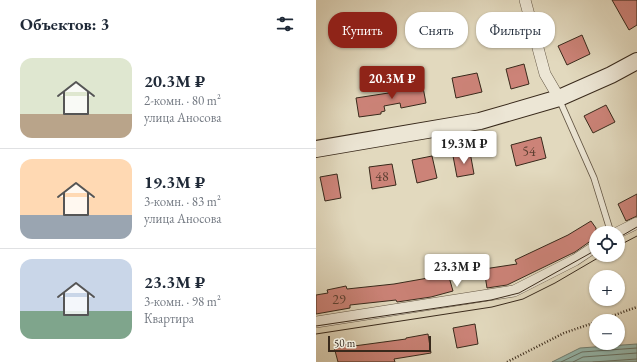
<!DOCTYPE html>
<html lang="ru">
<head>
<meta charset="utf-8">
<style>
	body { margin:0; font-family:"EB Garamond",serif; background:#f2f2f3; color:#1f2937; height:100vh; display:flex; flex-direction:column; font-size:15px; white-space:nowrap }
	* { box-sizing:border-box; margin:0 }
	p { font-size:13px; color:#747a83 }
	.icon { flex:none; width:22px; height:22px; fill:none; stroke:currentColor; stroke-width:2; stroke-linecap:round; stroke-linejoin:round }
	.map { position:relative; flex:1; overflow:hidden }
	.details { display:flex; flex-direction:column; background:#fff; width:316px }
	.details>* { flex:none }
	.top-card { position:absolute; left:12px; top:12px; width:249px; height:36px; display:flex; gap:8px }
	.fabs { position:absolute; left:273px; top:226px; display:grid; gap:8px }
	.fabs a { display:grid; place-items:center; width:36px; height:36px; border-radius:50%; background:#fff; box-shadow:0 1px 3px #0004; font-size:20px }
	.scale { position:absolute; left:12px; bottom:10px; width:103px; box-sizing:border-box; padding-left:4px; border:2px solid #38291b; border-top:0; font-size:11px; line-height:14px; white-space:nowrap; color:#38291b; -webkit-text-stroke:3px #ece6d5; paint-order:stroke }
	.price { position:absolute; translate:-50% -34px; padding:0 9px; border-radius:4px; background:#fff; color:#222; font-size:13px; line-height:26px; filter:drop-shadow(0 1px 2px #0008) }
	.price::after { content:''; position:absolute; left:50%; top:24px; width:12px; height:9px; margin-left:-6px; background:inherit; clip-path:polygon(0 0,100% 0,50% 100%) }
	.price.selected { background:#8f2418; color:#fff }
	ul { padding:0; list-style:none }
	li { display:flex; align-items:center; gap:12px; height:100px; padding:0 20px }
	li+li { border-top:1px solid #e0e1e3 }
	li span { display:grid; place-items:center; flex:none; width:112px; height:80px; border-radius:12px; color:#555 }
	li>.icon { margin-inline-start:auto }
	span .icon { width:48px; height:48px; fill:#fffc; stroke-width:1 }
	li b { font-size:17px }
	h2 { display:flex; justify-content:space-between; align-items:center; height:48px; padding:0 20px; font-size:17px }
	.pill { padding:0 14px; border-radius:16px; background:#fff; box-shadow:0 1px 3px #0004; font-size:14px; line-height:36px }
	.pill.selected { background:#8f2418; color:#fff }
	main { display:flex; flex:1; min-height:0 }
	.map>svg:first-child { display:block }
	.water { fill:#95bab0; stroke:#708074 }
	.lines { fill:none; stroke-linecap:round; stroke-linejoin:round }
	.shore { stroke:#667266; stroke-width:1 }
	.building { fill:#cc8378; stroke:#38291b }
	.lane-casing { stroke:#625544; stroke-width:7 }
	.street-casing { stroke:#625544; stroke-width:12 }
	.secondary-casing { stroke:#38291b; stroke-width:18 }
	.path { stroke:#38291b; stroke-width:2.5; stroke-dasharray:1 2; stroke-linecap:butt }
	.lane { stroke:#ece6d5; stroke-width:5.5 }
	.street { stroke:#ece6d5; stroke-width:11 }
	.secondary { stroke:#ece6d5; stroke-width:16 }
	.tram { stroke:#38291b; stroke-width:1 }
	.labels { text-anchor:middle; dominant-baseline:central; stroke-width:3; stroke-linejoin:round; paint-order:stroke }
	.number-label { font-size:14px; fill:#5d4032 }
</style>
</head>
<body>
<main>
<section class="details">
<h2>Объектов: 3<svg class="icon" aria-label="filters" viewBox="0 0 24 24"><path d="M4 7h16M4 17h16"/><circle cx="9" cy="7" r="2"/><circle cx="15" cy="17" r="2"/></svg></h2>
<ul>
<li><span style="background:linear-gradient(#dfe7d0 70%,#b9a48a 0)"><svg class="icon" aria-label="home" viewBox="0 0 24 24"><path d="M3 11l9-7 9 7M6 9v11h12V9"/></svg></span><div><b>20.3M ₽</b><p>2-комн. · 80 m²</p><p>улица Аносова</p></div></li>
<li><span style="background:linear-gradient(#ffd9b3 70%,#9aa5b1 0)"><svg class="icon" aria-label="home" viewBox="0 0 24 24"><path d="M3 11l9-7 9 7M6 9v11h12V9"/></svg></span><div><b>19.3M ₽</b><p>3-комн. · 83 m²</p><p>улица Аносова</p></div></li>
<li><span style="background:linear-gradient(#c9d6e8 65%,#7fa58c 0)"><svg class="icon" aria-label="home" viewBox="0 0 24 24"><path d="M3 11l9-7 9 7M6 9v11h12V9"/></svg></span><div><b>23.3M ₽</b><p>3-комн. · 98 m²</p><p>Квартира</p></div></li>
</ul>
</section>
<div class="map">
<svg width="321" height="362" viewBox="0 0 321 362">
	<rect width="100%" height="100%" fill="#e2d9be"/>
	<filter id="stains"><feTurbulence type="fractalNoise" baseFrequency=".005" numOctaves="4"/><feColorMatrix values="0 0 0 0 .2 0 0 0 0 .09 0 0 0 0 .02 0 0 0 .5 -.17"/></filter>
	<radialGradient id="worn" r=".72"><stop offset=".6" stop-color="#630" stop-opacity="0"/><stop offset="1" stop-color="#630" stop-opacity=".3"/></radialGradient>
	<!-- water -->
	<polygon class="water" points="321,344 321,362 236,362 264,348"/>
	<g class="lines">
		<!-- shore -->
		<g class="shore">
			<polyline points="245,362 266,352 321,348"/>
			<polyline points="257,362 267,357 321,353"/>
			<polyline points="277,362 321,359"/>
		</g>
	</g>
	<!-- building -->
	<g class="building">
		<polygon points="296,0 321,0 321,25 313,30"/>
		<polygon points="266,35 274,54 251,65 242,46"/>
		<polygon points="208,64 213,84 195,89 190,69"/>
		<polygon points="161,73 166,92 140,98 136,78"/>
		<polygon points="106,82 110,103 85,108 84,103 68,106 69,111 65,112 65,114 43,117 40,98 79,92 78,88"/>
		<polygon points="290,105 299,122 277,133 268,116"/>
		<polygon points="225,137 230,158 200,166 195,145"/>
		<polygon points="154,152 158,174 141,177 137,156"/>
		<polygon points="116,156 121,178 101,183 96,160"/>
		<polygon points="76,164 80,185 56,189 53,167"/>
		<polygon points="21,174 25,198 9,201 4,177"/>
		<polygon points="321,194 321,216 310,221 302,204"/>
		<polygon points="275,221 280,228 280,239 276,240 259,252 191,285 171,288 168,269 201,264 199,260 252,235"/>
		<polygon points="131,270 137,291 115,297 81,302 80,300 34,305 34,308 0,314 0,295 12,293 11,290 30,286 31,289 78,284 112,278 112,276"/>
		<polygon points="159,324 162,344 141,348 137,328"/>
		<polygon points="112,334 115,353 78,359 79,362 22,362 18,347 37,343 38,346 90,339 90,338"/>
	</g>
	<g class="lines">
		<defs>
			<polyline id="lane" points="243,99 278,178 295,233"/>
			<g id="street">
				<polyline points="209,0 229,74 243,98"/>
				<polyline points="301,233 321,223"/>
				<polyline points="0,322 198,291 259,260 280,246"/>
			</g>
			<polyline id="secondary" points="0,149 164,121 243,98 295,75 321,61"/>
		</defs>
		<!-- lane casing -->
		<use href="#lane" class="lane-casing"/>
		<!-- street casing -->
		<use href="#street" class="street-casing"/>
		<!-- secondary casing -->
		<use href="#secondary" class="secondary-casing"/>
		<!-- path -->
		<g class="path">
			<polyline points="282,321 321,307"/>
			<polyline points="191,362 248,333 280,322"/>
		</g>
		<!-- lane -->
		<use href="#lane" class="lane"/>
		<!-- street -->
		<use href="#street" class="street"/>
		<!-- secondary -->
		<use href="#secondary" class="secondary"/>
		<!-- tram -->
		<g class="tram">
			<polyline points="302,238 321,227"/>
			<polyline points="302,246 321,236"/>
			<polyline points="0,326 175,300 203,293 280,250"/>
			<polyline points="0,334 176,307 207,299 239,283 287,255"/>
		</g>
	</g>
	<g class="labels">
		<!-- number labels -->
		<g class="number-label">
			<text x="213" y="151">54</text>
			<text x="66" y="176">48</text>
			<text x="23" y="299">29</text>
		</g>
	</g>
	<rect width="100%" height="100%" filter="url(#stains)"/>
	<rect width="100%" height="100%" fill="url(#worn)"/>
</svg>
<div class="fabs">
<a><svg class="icon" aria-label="locate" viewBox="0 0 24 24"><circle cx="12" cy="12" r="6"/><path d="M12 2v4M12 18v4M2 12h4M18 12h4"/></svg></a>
<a>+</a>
<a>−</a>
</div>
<div class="scale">50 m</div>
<b class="price selected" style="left:76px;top:100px">20.3M ₽</b>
<b class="price" style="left:148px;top:165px">19.3M ₽</b>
<b class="price" style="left:141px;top:288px">23.3M ₽</b>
<div class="top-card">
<a class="pill selected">Купить</a>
<a class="pill">Снять</a>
<a class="pill">Фильтры</a>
</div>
</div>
</main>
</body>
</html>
